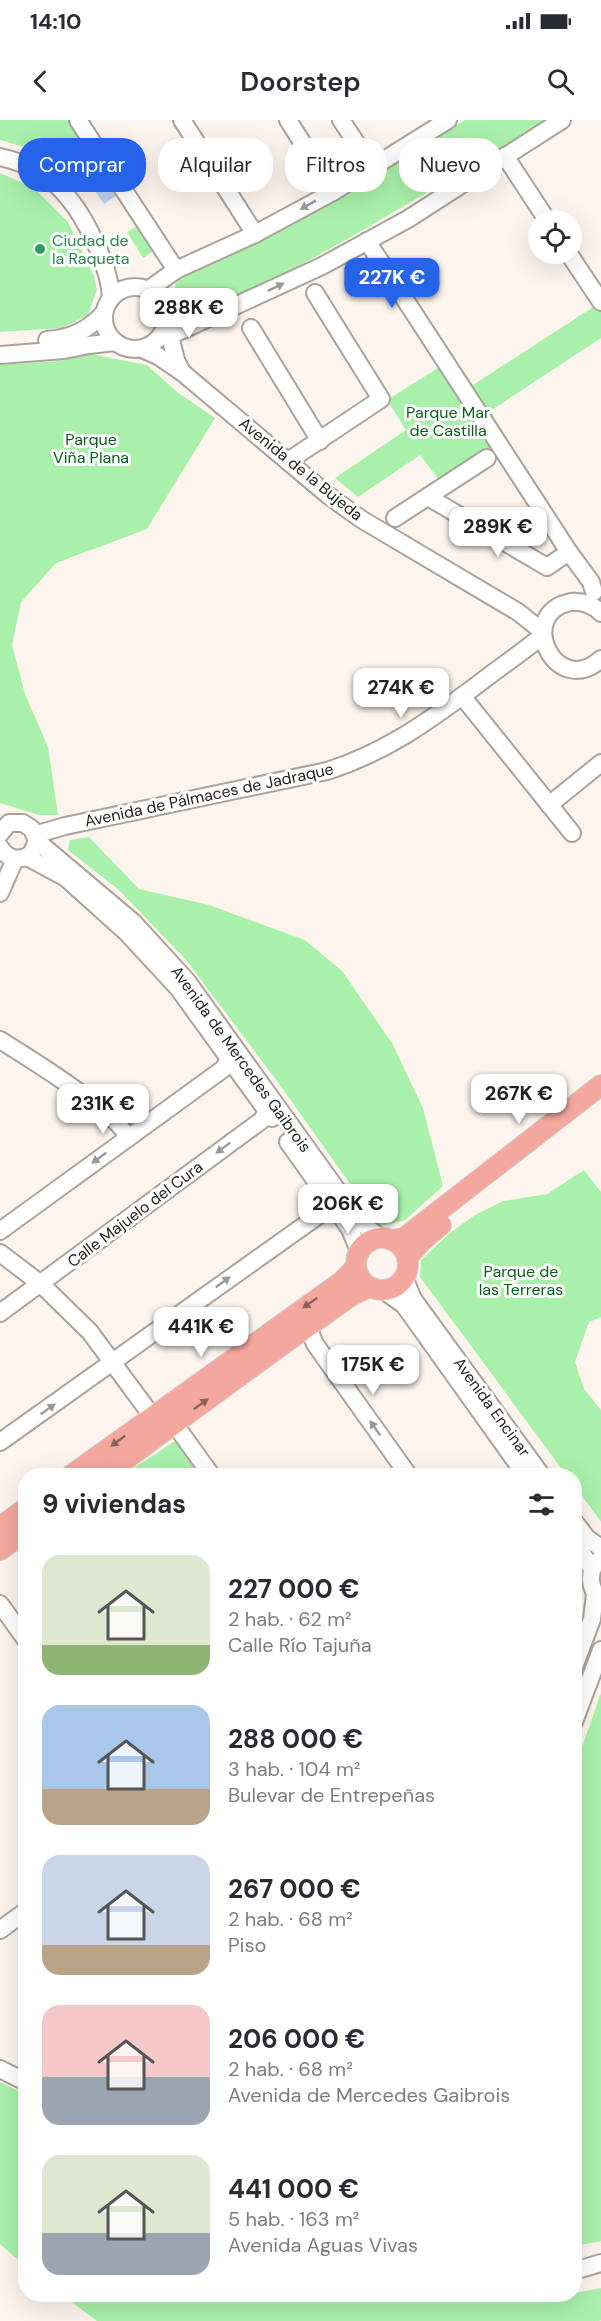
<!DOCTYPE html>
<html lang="es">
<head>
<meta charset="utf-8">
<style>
	body { margin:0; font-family:"DM Sans",sans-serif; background:#f2f2f3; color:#2b2b33; height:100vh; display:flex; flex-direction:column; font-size:22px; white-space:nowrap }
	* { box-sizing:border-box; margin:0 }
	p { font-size:20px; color:#7c7c81 }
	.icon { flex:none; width:33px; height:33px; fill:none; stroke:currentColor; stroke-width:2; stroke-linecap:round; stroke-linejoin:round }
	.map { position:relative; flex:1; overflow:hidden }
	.panel { position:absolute; left:18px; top:1348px; width:564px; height:834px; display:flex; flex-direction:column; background:#fff; border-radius:24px; box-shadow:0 6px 24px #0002 }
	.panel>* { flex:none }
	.guide { position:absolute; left:18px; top:18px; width:566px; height:54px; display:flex; gap:12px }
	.tools { position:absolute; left:528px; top:90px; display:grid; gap:12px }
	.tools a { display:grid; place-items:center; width:54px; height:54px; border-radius:50%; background:#fff; box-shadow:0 6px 24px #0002; font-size:30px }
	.price { position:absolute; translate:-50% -51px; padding:0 14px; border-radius:12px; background:#fff; color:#222; font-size:20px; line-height:39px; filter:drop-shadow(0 2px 3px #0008) }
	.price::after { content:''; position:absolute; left:50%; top:36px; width:18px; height:14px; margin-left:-9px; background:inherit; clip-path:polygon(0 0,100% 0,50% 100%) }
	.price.active { background:#2563eb; color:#fff }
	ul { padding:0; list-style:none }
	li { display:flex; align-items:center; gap:18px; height:150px; padding:0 24px }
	li span { display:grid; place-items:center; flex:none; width:168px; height:120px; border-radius:18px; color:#555 }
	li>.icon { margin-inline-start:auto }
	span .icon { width:72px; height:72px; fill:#fffc; stroke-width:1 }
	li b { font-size:26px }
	h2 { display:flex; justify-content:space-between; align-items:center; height:72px; padding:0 24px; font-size:26px }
	.chip { padding:0 21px; border-radius:24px; background:#fff; box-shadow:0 6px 24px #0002; font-size:21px; line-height:54px }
	.chip.active { background:#2563eb; color:#fff }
	.status { display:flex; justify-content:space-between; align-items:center; height:42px; padding:0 30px; background:#fff; direction:ltr }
	.status svg { height:16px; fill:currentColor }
	header { display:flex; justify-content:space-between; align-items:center; height:78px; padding:0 24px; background:#fff; font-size:27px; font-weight:600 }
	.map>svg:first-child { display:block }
	.green { fill:#a9f1aa }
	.water { fill:#bed2f3 }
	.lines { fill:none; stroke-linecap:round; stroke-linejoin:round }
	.minor-casing { stroke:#aba29b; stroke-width:20 }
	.major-casing { stroke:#d2d2d1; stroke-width:22 }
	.minor { stroke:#fff; stroke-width:16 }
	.major { stroke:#f4a79d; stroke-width:20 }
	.oneway { fill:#9b9998 }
	.oneway2 { fill:#8a625c }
	.leisure-dot { fill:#2e9e5b; stroke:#fff; stroke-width:2 }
	.labels { text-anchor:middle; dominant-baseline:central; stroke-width:6; stroke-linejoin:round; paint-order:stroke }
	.leisure-label { font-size:16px; fill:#27864d; stroke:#fff; text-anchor:start }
	.park-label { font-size:16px; fill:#085c16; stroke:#fff }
	.street-label { font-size:16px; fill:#201d1a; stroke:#fff }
</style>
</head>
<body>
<div class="status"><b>14:10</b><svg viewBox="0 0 49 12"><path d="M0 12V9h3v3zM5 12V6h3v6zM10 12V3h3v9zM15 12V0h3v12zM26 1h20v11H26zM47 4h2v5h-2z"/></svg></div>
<header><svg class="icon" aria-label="back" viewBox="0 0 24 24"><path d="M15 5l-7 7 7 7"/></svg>Doorstep<svg class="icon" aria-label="search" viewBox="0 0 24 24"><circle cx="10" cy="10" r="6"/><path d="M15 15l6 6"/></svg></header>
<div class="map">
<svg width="601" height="2201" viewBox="0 0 601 2201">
	<rect width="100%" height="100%" fill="#fdf4ed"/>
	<!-- green -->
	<g class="green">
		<polygon points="0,0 72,0 89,25 57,46 31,29 0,20"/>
		<path d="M465,0H547C458,53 370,109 279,156C258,167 228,188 205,191C189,194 182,179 175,167L177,160L199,146L338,79Z"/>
		<polygon points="0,53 34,68 68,102 94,156 97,170 88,195 62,208 0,212"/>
		<polygon points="139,105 155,130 143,138 127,112"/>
		<polygon points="601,182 601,218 490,291 507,318 440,361 420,335 358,377 335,358 406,310 387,280 454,238 473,265"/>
		<polygon points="91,234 147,245 177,272 215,298 147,409 56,443 21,482 12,525 25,574 48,627 58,695 39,695 0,683 0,245 59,241"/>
		<polygon points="89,717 139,769 209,785 305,820 342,851 392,923 423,988 443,1066 405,1100 380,1106 277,961 186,840 119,770 68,730 70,720"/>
		<polygon points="584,1050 601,1072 601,1197 589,1202 575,1242 584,1269 601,1290 601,1402 575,1366 574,1356 567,1356 420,1157 421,1140 450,1113 475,1095 503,1081 547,1074"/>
		<polygon points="180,1318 207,1356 121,1356"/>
		<polygon points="601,1573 601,2121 575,2126 575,1647"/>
		<polygon points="0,1962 25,1974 25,2146 0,2124"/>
		<polygon points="601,2168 601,2200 599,2201 97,2201 62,2175 574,2175 575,2173"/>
	</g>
	<!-- water -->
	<polygon class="water" points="103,51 119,74 104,84 88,61"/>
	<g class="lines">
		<defs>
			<g id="minor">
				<polyline points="78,0 176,150"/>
				<polyline points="182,0 255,114"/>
				<polyline points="288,0 333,72"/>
				<polyline points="341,0 373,48"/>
				<polyline points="505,36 547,100"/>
				<path d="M0,37C48,47 74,77 94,120C103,139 110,157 111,178"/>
				<polyline points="367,121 569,432 591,462 594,472"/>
				<polyline points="569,134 601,182"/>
				<circle cx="135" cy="198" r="31"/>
				<polyline points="148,170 176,150 255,114 333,72 448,0"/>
				<polyline points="251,208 320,321"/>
				<polyline points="165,209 178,212 185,209 322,146 408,99 562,0"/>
				<polyline points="162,214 171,220 176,240 182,252"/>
				<path d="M47,220C71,218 87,211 104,193"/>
				<polyline points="142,229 158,236 183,253 329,376 361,399 518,492 542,511"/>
				<polyline points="0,235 64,230 89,225 115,222"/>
				<polyline points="288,341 381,279 315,173"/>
				<polyline points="428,377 547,447 569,432"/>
				<polyline points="395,398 487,338"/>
				<path d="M601,493C594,485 582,481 571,482C514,493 556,580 601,539"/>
				<polyline points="462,576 572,713"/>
				<polyline points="549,685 601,643"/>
				<path d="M0,714L9,703H23L32,709L37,721L31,734C19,742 7,739 0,727"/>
				<path d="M36,717L41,713L65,706L327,651C384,633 426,603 473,568C496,550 520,534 542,516"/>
				<polyline points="37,721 133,802 187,861 360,1102 381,1118"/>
				<polyline points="27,737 66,758 126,812 178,868 272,998"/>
				<polyline points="0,773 15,739"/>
				<path d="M0,920C21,933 125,997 127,1018"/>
				<polyline points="288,1022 350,1109 359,1131"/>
				<polyline points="0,1111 223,949 229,940"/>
				<polyline points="0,1133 41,1164 90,1212 152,1296"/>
				<polyline points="404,1157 413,1179 542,1356"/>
				<polyline points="383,1170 404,1185 526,1356"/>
				<polyline points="0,1193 262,1000 267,991"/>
				<polyline points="308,1207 315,1224 409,1356"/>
				<polyline points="176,1303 181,1313 212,1356"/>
				<polyline points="0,1322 333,1085"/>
				<polyline points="574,1401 587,1418 601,1428"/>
				<polyline points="574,1420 592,1449"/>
				<path d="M601,1438C586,1451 589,1468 601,1481"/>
				<polyline points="0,1484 26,1520"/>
				<polyline points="574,1547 592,1499 595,1474"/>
				<polyline points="574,1602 601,1530"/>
				<polyline points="0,1810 26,1791"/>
				<polyline points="0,1949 26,1962"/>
				<polyline points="574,2151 601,2143"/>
			</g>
			<g id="major">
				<circle cx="382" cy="1144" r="26"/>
				<polyline points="392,1120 404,1118 601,965"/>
				<polyline points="407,1138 422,1121 441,1105"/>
				<polyline points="70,1356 341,1162 356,1147"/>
				<polyline points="103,1356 286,1222 351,1176 369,1167"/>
				<polyline points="0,1407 26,1388"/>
				<polyline points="0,1430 26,1412"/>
			</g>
		</defs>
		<!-- minor casing -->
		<use href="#minor" class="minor-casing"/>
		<!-- major casing -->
		<use href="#major" class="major-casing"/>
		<!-- minor -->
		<use href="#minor" class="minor"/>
		<!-- major -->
		<use href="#major" class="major"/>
	</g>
	<!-- one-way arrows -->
	<defs><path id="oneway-solid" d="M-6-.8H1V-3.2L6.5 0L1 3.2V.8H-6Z" transform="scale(1.5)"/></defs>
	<g class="oneway">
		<use href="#oneway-solid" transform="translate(308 85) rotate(151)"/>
		<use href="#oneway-solid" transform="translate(276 167) rotate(-26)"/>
		<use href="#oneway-solid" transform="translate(223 1028) rotate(143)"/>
		<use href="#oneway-solid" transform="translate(99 1038) rotate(144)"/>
		<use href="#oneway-solid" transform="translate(223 1162) rotate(-36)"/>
		<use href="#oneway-solid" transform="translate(48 1289) rotate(-35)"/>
		<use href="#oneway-solid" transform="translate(375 1308) rotate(-125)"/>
	</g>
	<g class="oneway2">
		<use href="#oneway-solid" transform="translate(310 1183) rotate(145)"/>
		<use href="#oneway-solid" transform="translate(201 1284) rotate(-36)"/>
		<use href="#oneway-solid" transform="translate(118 1321) rotate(144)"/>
	</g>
	<!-- markers -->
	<circle class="leisure-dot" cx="40" cy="129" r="6"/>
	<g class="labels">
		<!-- leisure labels -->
		<g class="leisure-label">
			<text x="52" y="120">Ciudad de<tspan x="52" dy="18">la Raqueta</tspan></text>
		</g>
		<!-- park labels -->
		<g class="park-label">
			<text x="448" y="292">Parque Mar<tspan x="448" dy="18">de Castilla</tspan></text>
			<text x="91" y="319">Parque<tspan x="91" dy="18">Viña Plana</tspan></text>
			<text x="521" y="1151">Parque de<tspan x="521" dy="18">las Terreras</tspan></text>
		</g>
		<!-- street labels -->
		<g class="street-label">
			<text transform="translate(301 349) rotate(39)">Avenida de la Bujeda</text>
			<text transform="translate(209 675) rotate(-12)">Avenida de Pálmaces de Jadraque</text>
			<text transform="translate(241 939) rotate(54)">Avenida de Mercedes Gaibrois</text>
			<text transform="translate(135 1094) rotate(-37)">Calle Majuelo del Cura</text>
			<text transform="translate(492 1287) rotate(54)">Avenida Encinar</text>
		</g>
	</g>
</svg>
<div class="tools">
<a><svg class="icon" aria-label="locate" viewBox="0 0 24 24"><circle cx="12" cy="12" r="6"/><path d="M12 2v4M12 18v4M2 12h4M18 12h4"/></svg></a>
</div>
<b class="price active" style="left:392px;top:189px">227K €</b>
<b class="price" style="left:189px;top:219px">288K €</b>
<b class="price" style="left:498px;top:438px">289K €</b>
<b class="price" style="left:401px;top:599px">274K €</b>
<b class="price" style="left:519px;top:1005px">267K €</b>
<b class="price" style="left:103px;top:1015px">231K €</b>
<b class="price" style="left:348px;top:1115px">206K €</b>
<b class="price" style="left:201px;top:1238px">441K €</b>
<b class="price" style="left:373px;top:1276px">175K €</b>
<div class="guide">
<a class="chip active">Comprar</a>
<a class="chip">Alquilar</a>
<a class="chip">Filtros</a>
<a class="chip">Nuevo</a>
</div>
<section class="panel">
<h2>9 viviendas<svg class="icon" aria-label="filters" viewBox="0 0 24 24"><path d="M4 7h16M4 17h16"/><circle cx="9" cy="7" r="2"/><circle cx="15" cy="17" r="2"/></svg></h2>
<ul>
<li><span style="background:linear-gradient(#dfe7d0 75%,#8fb573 0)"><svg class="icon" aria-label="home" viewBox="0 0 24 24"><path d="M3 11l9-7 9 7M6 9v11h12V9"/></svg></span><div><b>227 000 €</b><p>2 hab. · 62 m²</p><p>Calle Río Tajuña</p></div></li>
<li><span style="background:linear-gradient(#a9c7e8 70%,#b9a48a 0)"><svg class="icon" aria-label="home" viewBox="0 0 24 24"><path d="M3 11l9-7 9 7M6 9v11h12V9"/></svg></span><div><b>288 000 €</b><p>3 hab. · 104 m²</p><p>Bulevar de Entrepeñas</p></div></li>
<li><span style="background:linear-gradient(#c9d6e8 75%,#b9a48a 0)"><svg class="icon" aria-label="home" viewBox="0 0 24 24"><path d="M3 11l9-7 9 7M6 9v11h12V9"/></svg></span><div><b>267 000 €</b><p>2 hab. · 68 m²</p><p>Piso</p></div></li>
<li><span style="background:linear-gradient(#f6c9c9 60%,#9aa5b1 0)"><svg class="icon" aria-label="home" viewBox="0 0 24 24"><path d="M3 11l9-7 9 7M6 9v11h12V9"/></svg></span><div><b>206 000 €</b><p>2 hab. · 68 m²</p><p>Avenida de Mercedes Gaibrois</p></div></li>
<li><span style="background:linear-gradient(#dfe7d0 65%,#9aa5b1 0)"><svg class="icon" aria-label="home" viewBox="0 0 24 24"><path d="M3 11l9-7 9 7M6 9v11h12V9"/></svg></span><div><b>441 000 €</b><p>5 hab. · 163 m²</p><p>Avenida Aguas Vivas</p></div></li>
</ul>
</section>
</div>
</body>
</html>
